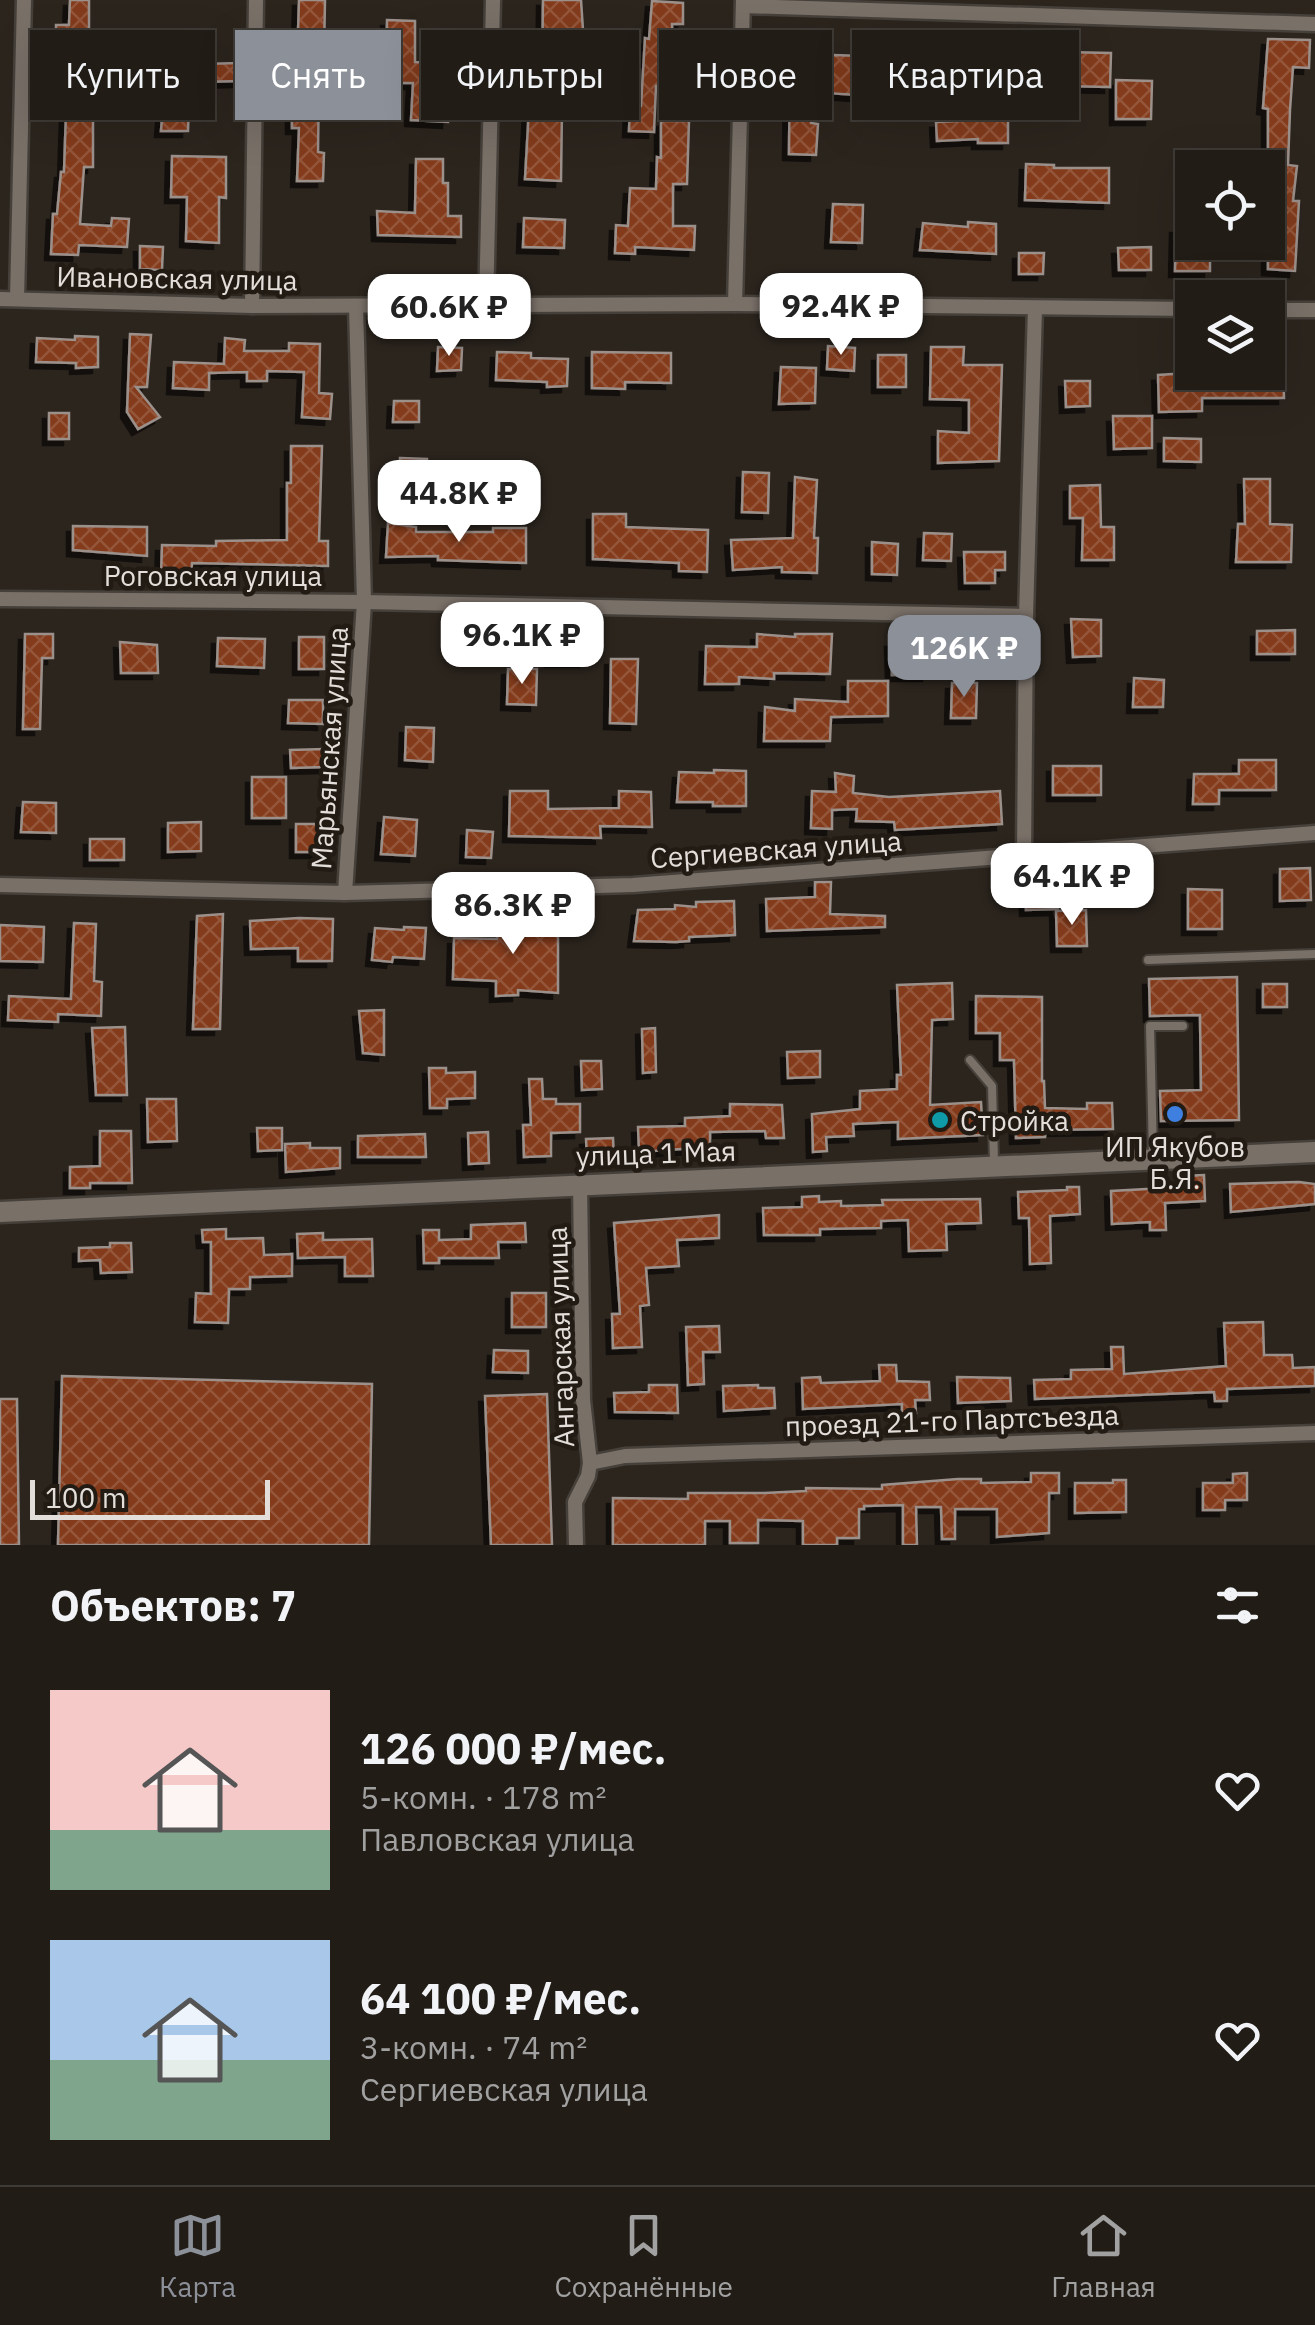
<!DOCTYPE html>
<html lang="ru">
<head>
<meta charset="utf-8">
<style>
	body { margin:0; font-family:"IBM Plex Sans",sans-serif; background:#29251f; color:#f1f3f6; height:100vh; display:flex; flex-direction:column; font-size:38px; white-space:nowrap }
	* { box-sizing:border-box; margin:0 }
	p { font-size:32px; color:#a2a1a1 }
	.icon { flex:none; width:55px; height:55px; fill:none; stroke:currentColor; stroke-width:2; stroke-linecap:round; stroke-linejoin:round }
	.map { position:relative; height:1545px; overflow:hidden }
	.details { display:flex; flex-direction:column; background:#211c16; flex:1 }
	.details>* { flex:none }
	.guide { position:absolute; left:30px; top:30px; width:1255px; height:90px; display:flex; gap:20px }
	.fabs { position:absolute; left:1175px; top:150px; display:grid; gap:20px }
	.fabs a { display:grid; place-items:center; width:110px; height:110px; border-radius:0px; background:#211c16; box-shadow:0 10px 40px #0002,0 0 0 2px #3e3a35; font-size:50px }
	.scale { position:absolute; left:30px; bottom:25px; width:240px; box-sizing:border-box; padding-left:10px; border:5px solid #e3ded9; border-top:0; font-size:28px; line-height:35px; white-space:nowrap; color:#e3ded9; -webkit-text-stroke:8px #221b14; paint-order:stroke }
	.price { position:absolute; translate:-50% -85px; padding:0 22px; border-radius:20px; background:#fff; color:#222; font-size:32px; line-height:65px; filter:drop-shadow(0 2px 5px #0008) }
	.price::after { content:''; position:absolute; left:50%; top:60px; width:30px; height:22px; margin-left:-15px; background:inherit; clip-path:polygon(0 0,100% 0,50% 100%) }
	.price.on { background:#8c9099; color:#fff }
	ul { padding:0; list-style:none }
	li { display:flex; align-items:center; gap:30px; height:250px; padding:0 50px }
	li span { display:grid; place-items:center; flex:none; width:280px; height:200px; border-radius:0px; color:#555 }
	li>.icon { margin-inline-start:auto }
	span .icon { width:120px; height:120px; fill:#fffc; stroke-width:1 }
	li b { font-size:42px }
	h2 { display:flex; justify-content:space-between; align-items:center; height:120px; padding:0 50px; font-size:42px }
	.tag { padding:0 35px; border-radius:0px; background:#211c16; box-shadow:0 10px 40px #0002,0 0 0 2px #3e3a35; font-size:35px; line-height:90px }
	.tag.on { background:#8c9099; color:#fff }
	.menu { display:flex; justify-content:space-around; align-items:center; height:140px; border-top:2px solid #3e3a35; background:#211c16; font-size:28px; color:#a2a1a1 }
	.menu a { display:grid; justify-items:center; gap:5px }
	.menu .on { color:#8c9099 }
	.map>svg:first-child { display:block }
	.building { fill:url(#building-cross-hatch); stroke:#9c908b; stroke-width:2.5; filter:url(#shadow) }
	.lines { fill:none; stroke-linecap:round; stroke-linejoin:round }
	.lane-casing { stroke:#46403a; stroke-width:12 }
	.street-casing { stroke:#46403a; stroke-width:19 }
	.secondary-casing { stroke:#46403a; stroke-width:25 }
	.lane { stroke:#797068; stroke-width:8 }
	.street { stroke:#797068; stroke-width:14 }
	.secondary { stroke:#797068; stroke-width:20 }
	.shop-dot { fill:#3f7fe0; stroke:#221b14; stroke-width:4 }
	.culture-dot { fill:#0f9aa8; stroke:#221b14; stroke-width:4 }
	.labels { text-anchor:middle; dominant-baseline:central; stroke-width:9; stroke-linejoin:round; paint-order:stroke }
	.street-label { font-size:28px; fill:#e3ded9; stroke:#221b14 }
	.poi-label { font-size:28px; fill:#e3ded9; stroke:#221b14; text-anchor:start }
</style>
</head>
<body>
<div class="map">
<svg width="1315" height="1545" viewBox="0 0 1315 1545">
	<defs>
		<pattern id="building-cross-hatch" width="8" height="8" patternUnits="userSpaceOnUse" patternTransform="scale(2.5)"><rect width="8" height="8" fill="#833a1a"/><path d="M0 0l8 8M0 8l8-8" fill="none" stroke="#94563b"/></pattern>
		<filter id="shadow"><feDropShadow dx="-6" dy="6" stdDeviation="0" flood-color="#0009"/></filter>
	</defs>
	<rect width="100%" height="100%" fill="#2c251e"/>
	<!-- building -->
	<g class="building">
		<polygon points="70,0 89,0 89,57 56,56 56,25 69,25"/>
		<polygon points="299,0 325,0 324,54 321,54 319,82 318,152 324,153 323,181 297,181 299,128 292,128 292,98 296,98"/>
		<polygon points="543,0 581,0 583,30 570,29 570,80 542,79"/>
		<polygon points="652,1 683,3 683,24 672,24 673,86 656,86 654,132 629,131 630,106 641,106 645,38 649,39"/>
		<polygon points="387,20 415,21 415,62 452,63 448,122 411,120 413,83 386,83"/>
		<polygon points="178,36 203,37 202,64 239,63 240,81 201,82 200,104 189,103 188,131 161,131 163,105 171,106 172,89 175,89"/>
		<polygon points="1268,39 1310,40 1309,68 1293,67 1290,110 1288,165 1297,166 1293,201 1299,201 1295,271 1268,269 1268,109 1263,108"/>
		<polygon points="983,43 1012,43 1012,51 1111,53 1110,87 1061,86 1061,91 1018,90 1018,76 941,76 942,47 983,48"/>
		<polygon points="832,55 864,56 864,65 901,65 901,98 813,92 811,123 818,124 816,155 789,154 790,56"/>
		<polygon points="1116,80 1152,81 1151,119 1116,119"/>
		<polygon points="67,84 105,87 104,104 93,103 93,167 84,167 80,224 111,226 112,218 129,219 127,247 79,245 78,255 51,254 53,214 57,214 61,172 64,172"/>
		<polygon points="529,108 562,109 561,181 525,179"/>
		<polygon points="979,113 1008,114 1008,143 978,143 978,139 937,141 936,122 979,120"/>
		<polygon points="661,121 689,121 687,184 673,184 673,226 695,226 694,250 635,247 635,254 615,253 616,225 628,226 630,188 656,189 657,157 661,158"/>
		<polygon points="172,156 226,157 226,198 219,197 219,243 186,241 187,197 171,197"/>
		<polygon points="416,159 443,159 443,183 448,183 448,216 461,216 461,237 378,235 377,211 415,213"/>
		<polygon points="1026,164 1054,165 1054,168 1109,168 1109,203 1025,200"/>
		<polygon points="833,204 863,205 862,243 831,242"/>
		<polygon points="524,218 565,220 564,248 523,247"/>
		<polygon points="968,222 996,224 996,254 920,250 923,223 968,227"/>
		<polygon points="1176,227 1192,227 1192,242 1210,242 1210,271 1175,271"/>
		<polygon points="140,246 163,247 162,270 140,269"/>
		<polygon points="1151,247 1151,270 1119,270 1118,248"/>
		<polygon points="1019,253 1044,253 1043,274 1019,274"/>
		<polygon points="130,334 151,335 147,387 136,387 160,417 138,429 127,412"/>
		<polygon points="75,336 98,337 98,367 76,368 76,363 36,362 37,338 75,340"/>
		<polygon points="225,338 245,340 244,351 289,351 289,343 320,344 319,393 332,394 330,419 302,417 304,372 267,371 267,381 247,381 247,372 209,373 209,390 173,388 174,362 224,364"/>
		<polygon points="828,346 855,348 854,371 827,369"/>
		<polygon points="438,347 462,348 461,370 437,371"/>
		<polygon points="931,347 964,347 963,365 1002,365 999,461 938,463 938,431 969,433 969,400 930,399"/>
		<polygon points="497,352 531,353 531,358 568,359 567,386 547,387 547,382 496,380"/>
		<polygon points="592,352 671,353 671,383 625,382 625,389 592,388"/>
		<rect x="878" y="355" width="28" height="32"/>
		<polygon points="1268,362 1283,362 1284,398 1202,398 1202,411 1159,412 1158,375 1204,372 1204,377 1255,376 1255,372 1268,372"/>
		<polygon points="781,367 816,368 815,403 779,404"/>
		<polygon points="1065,381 1090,381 1090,406 1066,407"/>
		<polygon points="394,401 419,401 419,422 393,422"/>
		<rect x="49" y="413" width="20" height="26"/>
		<polygon points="1113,416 1152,416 1152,448 1114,449"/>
		<polygon points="1164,438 1201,439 1201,462 1164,461"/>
		<polygon points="291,446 322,446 319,541 328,541 328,566 192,563 191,576 161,576 162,545 216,546 216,541 287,540 287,483 291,483"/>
		<polygon points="400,458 427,459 427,482 399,481"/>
		<polygon points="743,472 769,473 768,513 742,512"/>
		<polygon points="795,477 817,480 814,538 818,538 817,573 782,572 782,567 733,570 731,540 793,538"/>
		<polygon points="1244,479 1270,479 1270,524 1292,525 1291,562 1236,562 1238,524 1245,524"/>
		<polygon points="1100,485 1101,527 1114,527 1114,560 1082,560 1083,518 1070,518 1070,486"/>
		<polygon points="593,514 626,514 626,527 708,530 707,572 679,571 679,563 593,559"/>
		<polygon points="388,523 416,527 416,532 493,532 493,528 526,528 526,563 438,560 438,556 386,557"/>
		<polygon points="73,526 147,527 147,556 73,550"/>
		<polygon points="924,533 952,534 951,561 923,560"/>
		<polygon points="872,542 898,544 897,575 872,574"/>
		<polygon points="964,552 1005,552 1005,570 995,570 995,583 965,583"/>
		<polygon points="1071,619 1101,620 1101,656 1073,657"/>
		<rect x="455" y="628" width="36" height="28"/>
		<polygon points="1295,630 1295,654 1257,654 1257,631"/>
		<polygon points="25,634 53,634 53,658 42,658 40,729 23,729"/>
		<polygon points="757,634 795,637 795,634 832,634 830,674 774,673 774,679 739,677 739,684 705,684 706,646 757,647"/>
		<rect x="299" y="637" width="25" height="32"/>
		<polygon points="218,638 265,639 264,668 217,666"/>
		<polygon points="585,638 585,661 551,661 552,639"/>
		<polygon points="891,641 927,641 928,675 892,675"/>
		<polygon points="120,642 157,645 158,673 121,673"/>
		<polygon points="611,659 638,659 636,724 610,723"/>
		<polygon points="508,669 537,669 536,705 507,704"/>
		<polygon points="1134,678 1164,680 1163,707 1133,707"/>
		<polygon points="848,681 888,681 888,716 831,717 830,741 764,741 765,707 795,711 795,699 848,702"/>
		<polygon points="952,683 977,683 976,718 951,718"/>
		<polygon points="289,700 323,700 323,724 288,723"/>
		<polygon points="406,727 434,728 433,762 405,760"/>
		<polygon points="325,749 326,767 291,768 290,750"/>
		<polygon points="1239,760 1276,760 1276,790 1219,790 1219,804 1193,804 1194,774 1239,774"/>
		<rect x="1053" y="766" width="48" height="29"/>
		<polygon points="714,770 746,771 746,806 713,806 713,802 677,802 679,772 714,773"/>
		<polygon points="835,773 854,776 853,793 889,797 1000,791 1002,824 895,830 894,822 856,821 857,809 832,810 832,829 811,828 812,791 836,792"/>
		<rect x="252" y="777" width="34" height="41"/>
		<polygon points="510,791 548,791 548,809 619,808 619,791 651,792 652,827 600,826 601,838 509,836"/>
		<polygon points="23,802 56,803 56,833 21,832"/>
		<polygon points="384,817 417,820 415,856 381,854"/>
		<polygon points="201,822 201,851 168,852 168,823"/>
		<rect x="296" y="824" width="26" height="28"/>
		<polygon points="467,830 493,832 491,858 466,857"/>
		<rect x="90" y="839" width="34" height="21"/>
		<polygon points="1310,868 1311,900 1280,901 1280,869"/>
		<polygon points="815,882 831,882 830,914 885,916 885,927 767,931 766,899 815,897"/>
		<polygon points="1057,882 1058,909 1026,910 1025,883"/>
		<polygon points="1188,889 1222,890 1222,929 1188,929"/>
		<polygon points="734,901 735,935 689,937 689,941 676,942 634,941 638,910 675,909 675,905 696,907 696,902"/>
		<polygon points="1086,910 1087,946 1057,946 1056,911"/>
		<polygon points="223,914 220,1029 193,1029 197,916"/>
		<polygon points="535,916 558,918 558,993 518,990 518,995 496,996 496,981 453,979 454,938 497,939 498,918 535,920"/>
		<polygon points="299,918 333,919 332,961 298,961 298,948 251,949 250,921"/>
		<polygon points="74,923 96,924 94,981 102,982 101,1016 58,1014 58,1022 8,1020 9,996 71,999"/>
		<polygon points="0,925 44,927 43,962 0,961"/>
		<polygon points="404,927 426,928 424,959 393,957 392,962 372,960 375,928 404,930"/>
		<polygon points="1237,977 1239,1120 1161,1121 1160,1091 1201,1090 1200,1015 1150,1016 1149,979"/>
		<polygon points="952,983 953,1019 932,1020 930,1105 981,1102 983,1135 898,1139 898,1122 853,1124 854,1136 826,1137 827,1151 813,1152 812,1114 860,1109 860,1091 897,1089 897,1075 901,1075 897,985"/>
		<rect x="1263" y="984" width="24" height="23"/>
		<polygon points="976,996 1042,997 1042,1081 1044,1081 1045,1108 1087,1109 1087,1103 1112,1103 1113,1129 1045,1130 1045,1137 1016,1138 1014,1060 1000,1060 1000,1033 976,1033"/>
		<polygon points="384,1010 384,1055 363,1053 359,1011"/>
		<polygon points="125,1027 127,1095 96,1095 92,1028"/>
		<polygon points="655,1028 656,1072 643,1073 642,1029"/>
		<polygon points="820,1051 820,1077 788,1078 787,1052"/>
		<polygon points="581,1061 601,1061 602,1089 582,1090"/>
		<polygon points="429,1068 446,1068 446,1073 475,1072 475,1098 447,1099 447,1108 430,1108"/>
		<polygon points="529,1079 542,1079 543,1099 556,1099 556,1104 580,1104 580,1132 551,1133 551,1156 524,1157 523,1125 531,1125"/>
		<polygon points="147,1099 176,1099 177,1141 148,1142"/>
		<polygon points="730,1104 782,1105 784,1138 766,1138 765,1131 710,1132 710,1147 639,1152 638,1127 685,1126 685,1118 730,1116"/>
		<polygon points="257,1128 282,1128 282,1150 258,1151"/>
		<polygon points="100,1131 131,1131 132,1183 90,1183 90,1188 70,1188 70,1167 100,1166"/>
		<polygon points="488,1132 489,1163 469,1164 468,1133"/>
		<polygon points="425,1134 426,1157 358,1157 358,1136"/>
		<polygon points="613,1138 614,1157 587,1158 586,1139"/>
		<polygon points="310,1143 310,1148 340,1148 340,1168 286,1172 285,1144"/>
		<polygon points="1204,1175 1205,1201 1165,1203 1166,1230 1150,1230 1150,1222 1112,1224 1111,1191 1183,1187 1183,1176"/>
		<polygon points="1299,1182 1315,1184 1315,1204 1231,1212 1230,1184"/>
		<polygon points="1067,1187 1079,1187 1080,1214 1050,1216 1051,1263 1030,1264 1029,1218 1019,1218 1018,1192 1067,1190"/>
		<polygon points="819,1196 819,1202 841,1201 841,1206 883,1205 882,1200 980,1199 981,1223 946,1224 947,1250 909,1251 908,1220 881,1221 881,1228 820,1229 820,1235 764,1235 763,1208 802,1207 802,1197"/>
		<polygon points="719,1215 719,1238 677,1240 679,1266 646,1268 649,1305 640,1306 642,1347 613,1348 612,1314 620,1314 614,1223"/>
		<polygon points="525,1223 526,1242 498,1242 499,1258 439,1258 439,1263 424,1263 423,1230 439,1230 439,1240 471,1239 471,1225"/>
		<polygon points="226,1229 226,1239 263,1238 264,1255 292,1254 292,1276 250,1277 250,1289 229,1289 228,1323 195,1322 196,1293 211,1294 211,1242 203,1242 202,1230"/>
		<polygon points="323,1233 323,1240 372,1239 373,1276 345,1276 345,1257 298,1258 297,1234"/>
		<polygon points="110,1243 131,1243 132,1272 101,1273 100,1260 79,1261 79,1248 110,1247"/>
		<rect x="512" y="1293" width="34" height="34"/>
		<polygon points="1263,1322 1264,1355 1292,1355 1293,1368 1315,1367 1315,1386 1227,1389 1227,1401 1215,1401 1214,1392 1035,1399 1034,1380 1071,1379 1071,1370 1112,1369 1111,1347 1123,1347 1124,1374 1226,1366 1224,1323"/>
		<polygon points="719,1326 720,1352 703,1352 704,1384 688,1385 686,1327"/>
		<polygon points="494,1350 528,1351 528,1373 493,1372"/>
		<polygon points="879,1365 896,1365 897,1381 929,1382 930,1400 915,1400 916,1413 902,1413 902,1404 803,1409 802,1378 820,1377 821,1383 880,1381"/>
		<polygon points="62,1376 372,1384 369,1545 58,1545"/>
		<polygon points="957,1377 1010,1378 1011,1401 958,1403"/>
		<polygon points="649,1385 677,1385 678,1413 615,1412 614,1393 649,1392"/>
		<polygon points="758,1385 758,1388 774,1388 775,1408 724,1411 723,1386"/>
		<polygon points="547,1394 552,1545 491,1545 485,1396"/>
		<polygon points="0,1399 17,1399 19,1545 0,1545"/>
		<polygon points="1031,1473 1059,1473 1059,1493 1049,1493 1049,1533 997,1537 997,1509 955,1509 955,1539 942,1539 941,1507 916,1507 917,1545 903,1545 903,1505 864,1506 864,1509 859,1509 859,1538 837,1538 837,1545 803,1545 803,1521 758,1520 758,1543 730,1543 730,1521 705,1521 705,1545 613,1545 613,1498 688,1499 688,1493 764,1493 806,1491 806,1488 882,1489 882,1485 958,1479 981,1479 981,1483 1031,1482"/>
		<polygon points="1247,1473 1247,1500 1225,1500 1225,1510 1203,1510 1203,1483 1233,1483 1233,1474"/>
		<polygon points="1113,1480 1126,1480 1126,1512 1075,1513 1075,1483 1113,1483"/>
	</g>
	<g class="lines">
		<defs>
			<g id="lane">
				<polyline points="1148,960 1315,954"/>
				<polyline points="970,1060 992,1086 994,1162"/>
				<polyline points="1153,1155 1150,1026 1183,1026"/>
			</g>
			<g id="street">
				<polyline points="743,6 1315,24"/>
				<polyline points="0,299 252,306 735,304 1192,309"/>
				<polyline points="17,299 24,0"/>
				<polyline points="735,304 743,1"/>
				<polyline points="252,306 256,0"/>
				<polyline points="486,307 493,0"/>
				<polyline points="1268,310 1315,310"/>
				<polyline points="0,599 364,602 1026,616"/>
				<polyline points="1024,855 1026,616 1035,308"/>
				<polyline points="0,885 345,893 633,885 1315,833"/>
				<polyline points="345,893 364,602 356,306"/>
				<polyline points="590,1463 625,1456 1315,1433"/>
				<polyline points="576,1545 575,1502 588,1476 590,1463 583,1400 580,1183"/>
			</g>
			<polyline id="secondary" points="0,1212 1315,1152"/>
		</defs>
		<!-- lane casing -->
		<use href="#lane" class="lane-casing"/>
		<!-- street casing -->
		<use href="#street" class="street-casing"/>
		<!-- secondary casing -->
		<use href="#secondary" class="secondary-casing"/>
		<!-- lane -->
		<use href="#lane" class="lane"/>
		<!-- street -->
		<use href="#street" class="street"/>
		<!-- secondary -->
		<use href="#secondary" class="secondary"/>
	</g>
	<!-- markers -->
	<circle class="shop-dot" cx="1175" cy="1114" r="10"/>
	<circle class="culture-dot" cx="940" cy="1120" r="10"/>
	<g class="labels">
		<!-- street labels -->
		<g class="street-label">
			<text transform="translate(177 278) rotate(1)">Ивановская улица</text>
			<text x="213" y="575">Роговская улица</text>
			<text transform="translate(329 748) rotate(-86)">Марьянская улица</text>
			<text transform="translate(776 849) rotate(-4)">Сергиевская улица</text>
			<text transform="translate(656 1153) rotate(-2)">улица 1 Мая</text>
			<text transform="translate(560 1337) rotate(-92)">Ангарская улица</text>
			<text transform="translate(952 1420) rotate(-2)">проезд 21-го Партсъезда</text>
		</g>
		<!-- poi labels -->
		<g class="poi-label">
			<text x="960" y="1120">Стройка</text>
			<text x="1175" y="1146" text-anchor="middle">ИП Якубов<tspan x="1175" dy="32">Б.Я.</tspan></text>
		</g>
	</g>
</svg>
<div class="fabs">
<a><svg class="icon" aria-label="locate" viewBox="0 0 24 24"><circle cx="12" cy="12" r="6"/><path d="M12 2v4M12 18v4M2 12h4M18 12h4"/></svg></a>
<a><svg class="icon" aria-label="layers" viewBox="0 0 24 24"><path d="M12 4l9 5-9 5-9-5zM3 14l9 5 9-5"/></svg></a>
</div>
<div class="scale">100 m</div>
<b class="price" style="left:841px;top:358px">92.4K ₽</b>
<b class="price" style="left:449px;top:359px">60.6K ₽</b>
<b class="price" style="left:459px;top:545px">44.8K ₽</b>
<b class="price" style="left:522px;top:687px">96.1K ₽</b>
<b class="price on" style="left:964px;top:700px">126K ₽</b>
<b class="price" style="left:1072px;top:928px">64.1K ₽</b>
<b class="price" style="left:513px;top:957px">86.3K ₽</b>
<div class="guide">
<a class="tag">Купить</a>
<a class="tag on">Снять</a>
<a class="tag">Фильтры</a>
<a class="tag">Новое</a>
<a class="tag">Квартира</a>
</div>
</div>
<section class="details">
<h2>Объектов: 7<svg class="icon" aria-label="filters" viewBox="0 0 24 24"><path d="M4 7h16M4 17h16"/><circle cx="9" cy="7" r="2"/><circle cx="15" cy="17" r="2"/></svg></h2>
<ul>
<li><span style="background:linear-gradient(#f6c9c9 70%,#7fa58c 0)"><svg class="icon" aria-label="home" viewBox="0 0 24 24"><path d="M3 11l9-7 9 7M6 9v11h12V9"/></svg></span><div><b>126 000 ₽/мес.</b><p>5-комн. · 178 m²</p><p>Павловская улица</p></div><svg class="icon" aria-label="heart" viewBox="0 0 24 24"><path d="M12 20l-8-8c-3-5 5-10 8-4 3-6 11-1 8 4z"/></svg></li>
<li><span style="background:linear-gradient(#a9c7e8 60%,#7fa58c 0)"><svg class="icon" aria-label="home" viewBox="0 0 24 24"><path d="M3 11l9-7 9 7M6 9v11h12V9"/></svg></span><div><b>64 100 ₽/мес.</b><p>3-комн. · 74 m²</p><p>Сергиевская улица</p></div><svg class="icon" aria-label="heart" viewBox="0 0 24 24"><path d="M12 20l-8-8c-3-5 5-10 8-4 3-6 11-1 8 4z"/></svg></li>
</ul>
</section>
<nav class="menu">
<a class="on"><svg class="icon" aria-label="map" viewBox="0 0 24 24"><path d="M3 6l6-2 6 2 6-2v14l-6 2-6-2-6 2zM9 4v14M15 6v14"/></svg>Карта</a>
<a><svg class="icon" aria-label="saved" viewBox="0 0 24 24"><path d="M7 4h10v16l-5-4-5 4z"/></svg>Сохранённые</a>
<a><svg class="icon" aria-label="home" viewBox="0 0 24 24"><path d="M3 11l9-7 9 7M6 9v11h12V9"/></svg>Главная</a>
</nav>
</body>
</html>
